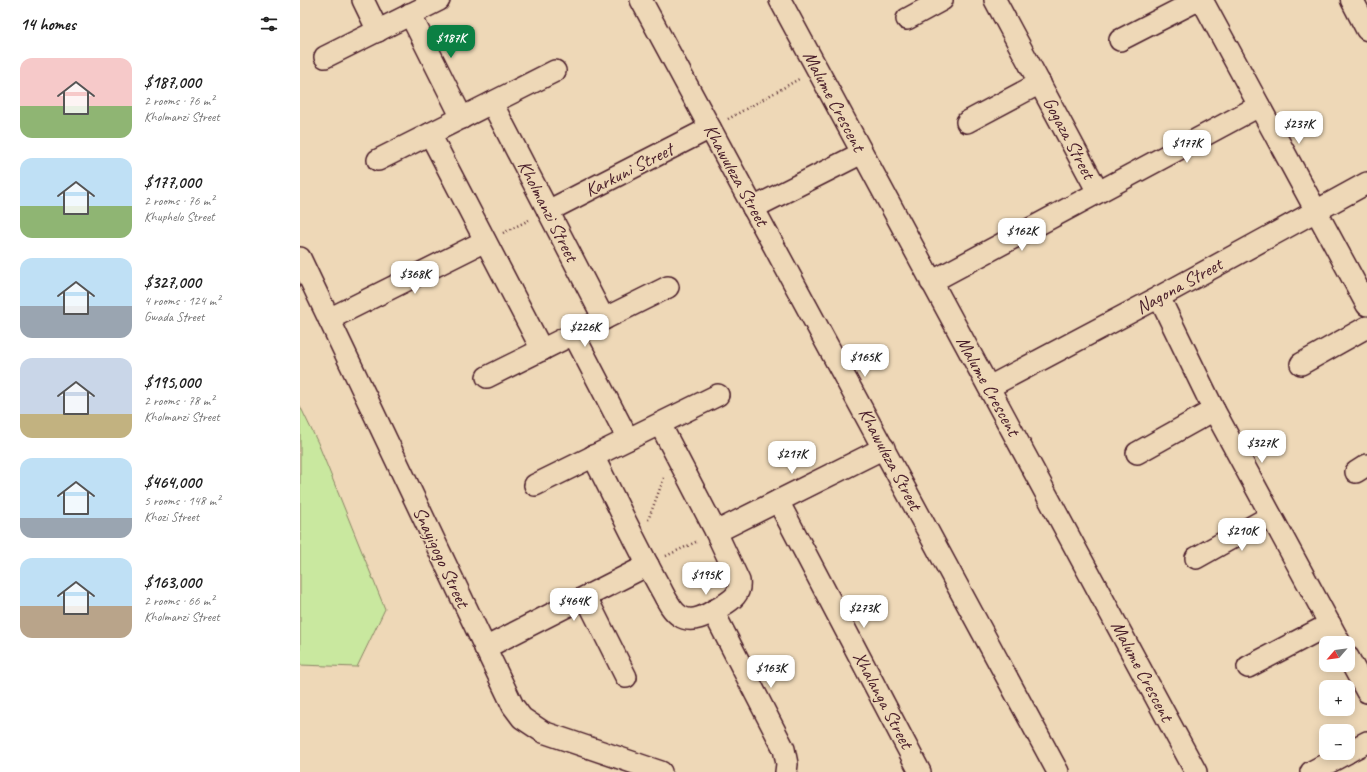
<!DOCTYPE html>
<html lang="en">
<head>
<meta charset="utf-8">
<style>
	body { margin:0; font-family:Caveat,sans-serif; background:#f6f6f6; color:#222; height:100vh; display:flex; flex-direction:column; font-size:15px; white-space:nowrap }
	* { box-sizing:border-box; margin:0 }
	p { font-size:13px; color:#767676 }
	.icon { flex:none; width:22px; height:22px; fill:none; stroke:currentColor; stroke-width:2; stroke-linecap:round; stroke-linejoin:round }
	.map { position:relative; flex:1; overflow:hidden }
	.panel { display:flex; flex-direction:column; background:#fff; width:300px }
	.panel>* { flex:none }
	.needle { width:26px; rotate:242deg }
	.buttons { position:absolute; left:1019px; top:636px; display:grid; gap:8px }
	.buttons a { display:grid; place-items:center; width:36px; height:36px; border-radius:8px; background:#fff; box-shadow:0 2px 10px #0003; font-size:20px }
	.price { position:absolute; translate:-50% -34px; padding:0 9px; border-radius:8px; background:#fff; color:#222; font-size:13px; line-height:26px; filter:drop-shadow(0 1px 2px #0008) }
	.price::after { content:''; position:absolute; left:50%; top:24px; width:12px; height:9px; margin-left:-6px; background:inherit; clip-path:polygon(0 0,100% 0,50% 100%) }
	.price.current { background:#0b8043; color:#fff }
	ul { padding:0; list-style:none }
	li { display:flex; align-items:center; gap:12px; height:100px; padding:0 20px }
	li span { display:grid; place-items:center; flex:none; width:112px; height:80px; border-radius:12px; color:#555 }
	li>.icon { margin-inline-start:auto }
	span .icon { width:48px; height:48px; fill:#fffc; stroke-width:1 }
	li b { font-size:17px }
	h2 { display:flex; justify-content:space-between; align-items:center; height:48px; padding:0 20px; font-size:17px }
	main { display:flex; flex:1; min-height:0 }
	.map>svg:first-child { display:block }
	.green { fill:#c9e89f; stroke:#8a8465 }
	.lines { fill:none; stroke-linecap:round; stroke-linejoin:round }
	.minor-casing { stroke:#4a1f2b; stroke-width:24 }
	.tertiary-casing { stroke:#4a1f2b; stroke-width:25 }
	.path { stroke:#4a1f2b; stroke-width:2.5; stroke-dasharray:1 3; stroke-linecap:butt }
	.minor { stroke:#eed8b7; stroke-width:21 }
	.tertiary { stroke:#eed8b7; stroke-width:22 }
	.labels { text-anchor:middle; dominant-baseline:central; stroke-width:3; stroke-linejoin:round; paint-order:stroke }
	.street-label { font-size:19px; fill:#4a1f2b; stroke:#eed8b7 }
</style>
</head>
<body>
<main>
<section class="panel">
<h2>14 homes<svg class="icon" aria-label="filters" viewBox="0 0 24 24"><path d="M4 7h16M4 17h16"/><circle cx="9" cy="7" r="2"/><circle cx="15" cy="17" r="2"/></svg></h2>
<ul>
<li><span style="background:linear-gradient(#f6c9c9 60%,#8fb573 0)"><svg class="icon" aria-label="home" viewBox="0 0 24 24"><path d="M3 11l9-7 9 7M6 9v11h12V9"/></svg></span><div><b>$187,000</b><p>2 rooms · 76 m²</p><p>Kholmanzi Street</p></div></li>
<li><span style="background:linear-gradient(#bfe0f5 60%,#8fb573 0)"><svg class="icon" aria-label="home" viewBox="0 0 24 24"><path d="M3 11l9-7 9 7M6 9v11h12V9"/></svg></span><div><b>$177,000</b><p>2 rooms · 76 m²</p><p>Khuphelo Street</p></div></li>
<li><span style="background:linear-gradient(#bfe0f5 60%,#9aa5b1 0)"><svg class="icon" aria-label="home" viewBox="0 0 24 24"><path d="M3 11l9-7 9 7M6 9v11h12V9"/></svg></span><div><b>$327,000</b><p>4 rooms · 124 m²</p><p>Gwada Street</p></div></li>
<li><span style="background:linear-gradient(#c9d6e8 70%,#c2b280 0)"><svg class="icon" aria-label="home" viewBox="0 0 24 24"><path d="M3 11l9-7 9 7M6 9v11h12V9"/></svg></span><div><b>$195,000</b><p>2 rooms · 78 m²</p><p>Kholmanzi Street</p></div></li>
<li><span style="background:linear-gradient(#bfe0f5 75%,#9aa5b1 0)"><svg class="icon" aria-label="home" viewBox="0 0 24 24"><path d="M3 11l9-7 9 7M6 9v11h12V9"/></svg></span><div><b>$464,000</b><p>5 rooms · 148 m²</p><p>Khozi Street</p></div></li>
<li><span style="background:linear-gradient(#bfe0f5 60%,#b9a48a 0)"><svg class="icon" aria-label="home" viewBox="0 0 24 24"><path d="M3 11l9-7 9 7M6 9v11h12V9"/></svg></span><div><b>$163,000</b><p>2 rooms · 66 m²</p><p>Kholmanzi Street</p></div></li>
</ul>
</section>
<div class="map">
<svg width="1067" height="772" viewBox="0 0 1067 772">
	<rect width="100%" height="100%" fill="#eed8b7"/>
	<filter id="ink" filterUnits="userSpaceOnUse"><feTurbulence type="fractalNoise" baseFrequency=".025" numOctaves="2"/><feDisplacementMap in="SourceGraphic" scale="8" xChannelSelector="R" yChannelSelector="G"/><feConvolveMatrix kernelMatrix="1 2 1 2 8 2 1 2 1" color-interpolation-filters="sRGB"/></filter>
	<g filter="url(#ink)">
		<!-- green -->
		<polygon class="green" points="0,406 18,443 85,609 57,667 0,665"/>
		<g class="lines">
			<defs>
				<g id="minor">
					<polyline points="63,0 78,31"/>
					<polyline points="341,0 758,772"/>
					<polyline points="480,0 896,772"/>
					<polyline points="695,0 798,192"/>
					<polyline points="902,0 1067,305"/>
					<polyline points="110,14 162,118"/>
					<polyline points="607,19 642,0"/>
					<polyline points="820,40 898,0"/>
					<polyline points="25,57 139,0"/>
					<polyline points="192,103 304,319"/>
					<polyline points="667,122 740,83"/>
					<polyline points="130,134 242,350"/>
					<polyline points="78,160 255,71"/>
					<polyline points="453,208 562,153"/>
					<polyline points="248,211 410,128"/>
					<polyline points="0,258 213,706 222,718 243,732 361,772"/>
					<polyline points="631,282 959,106"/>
					<polyline points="859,297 914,410 1040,643"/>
					<polyline points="29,319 185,241"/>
					<polyline points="274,335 328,439"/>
					<polyline points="1001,364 1067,327"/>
					<polyline points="187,377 368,287"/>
					<polyline points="689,387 859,297 1067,183"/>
					<polyline points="837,453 914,410"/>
					<path d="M293,456C315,499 335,542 358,584C364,594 370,610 380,616C393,625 410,613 422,606C432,600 441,594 439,581L416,532L360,424"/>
					<polyline points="1056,472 1067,465"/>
					<polyline points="235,485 418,395"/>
					<polyline points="478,501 620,772"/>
					<polyline points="416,532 584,448"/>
					<polyline points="896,558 971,516"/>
					<polyline points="286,597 326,677"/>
					<polyline points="413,611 484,749 487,764 486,772"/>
					<polyline points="185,648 348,565"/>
					<polyline points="1048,657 1067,692"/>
					<polyline points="948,667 1030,624"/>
					<polyline points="1048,752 1067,742"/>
					<polyline points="1011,772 1047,753"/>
				</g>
				<polyline id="tertiary" points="1052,0 1067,29"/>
			</defs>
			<!-- minor casing -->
			<use href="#minor" class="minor-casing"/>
			<!-- tertiary casing -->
			<use href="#tertiary" class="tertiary-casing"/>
			<!-- path -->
			<g class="path">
				<polyline points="428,119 499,79"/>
				<polyline points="203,233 229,220"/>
				<polyline points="348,520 364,478"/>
				<polyline points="366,556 398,541"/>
			</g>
			<!-- minor -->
			<use href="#minor" class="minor"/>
			<!-- tertiary -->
			<use href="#tertiary" class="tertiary"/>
		</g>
	</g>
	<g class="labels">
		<!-- street labels -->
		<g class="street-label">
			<text transform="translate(534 101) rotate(62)">Malume Crescent</text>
			<text transform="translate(769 138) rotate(62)">Gogaza Street</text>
			<text transform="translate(329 170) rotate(-27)">Karkuni Street</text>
			<text transform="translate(436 175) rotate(61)">Khawuleza Street</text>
			<text transform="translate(248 211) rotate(63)">Kholmanzi Street</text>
			<text transform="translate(879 286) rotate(-29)">Nagona Street</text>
			<text transform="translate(688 386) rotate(61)">Malume Crescent</text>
			<text transform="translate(590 459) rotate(62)">Khawuleza Street</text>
			<text transform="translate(141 557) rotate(65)">Snayigogo Street</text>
			<text transform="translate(842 671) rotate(62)">Malume Crescent</text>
			<text transform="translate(583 700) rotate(62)">Xhalanga Street</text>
		</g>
	</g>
</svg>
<div class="buttons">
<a><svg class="needle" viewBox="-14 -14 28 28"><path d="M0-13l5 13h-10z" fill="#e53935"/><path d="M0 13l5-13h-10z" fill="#767676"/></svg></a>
<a>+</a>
<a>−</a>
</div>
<b class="price current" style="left:151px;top:59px">$187K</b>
<b class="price" style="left:999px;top:145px">$237K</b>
<b class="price" style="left:887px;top:164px">$177K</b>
<b class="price" style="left:722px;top:252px">$162K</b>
<b class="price" style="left:115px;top:295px">$368K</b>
<b class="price" style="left:285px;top:348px">$226K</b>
<b class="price" style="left:565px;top:378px">$165K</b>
<b class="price" style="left:962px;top:464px">$327K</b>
<b class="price" style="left:492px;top:475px">$217K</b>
<b class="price" style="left:942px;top:552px">$210K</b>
<b class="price" style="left:406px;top:596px">$195K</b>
<b class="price" style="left:274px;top:622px">$464K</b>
<b class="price" style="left:564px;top:629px">$273K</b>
<b class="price" style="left:471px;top:689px">$163K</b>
</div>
</main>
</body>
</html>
